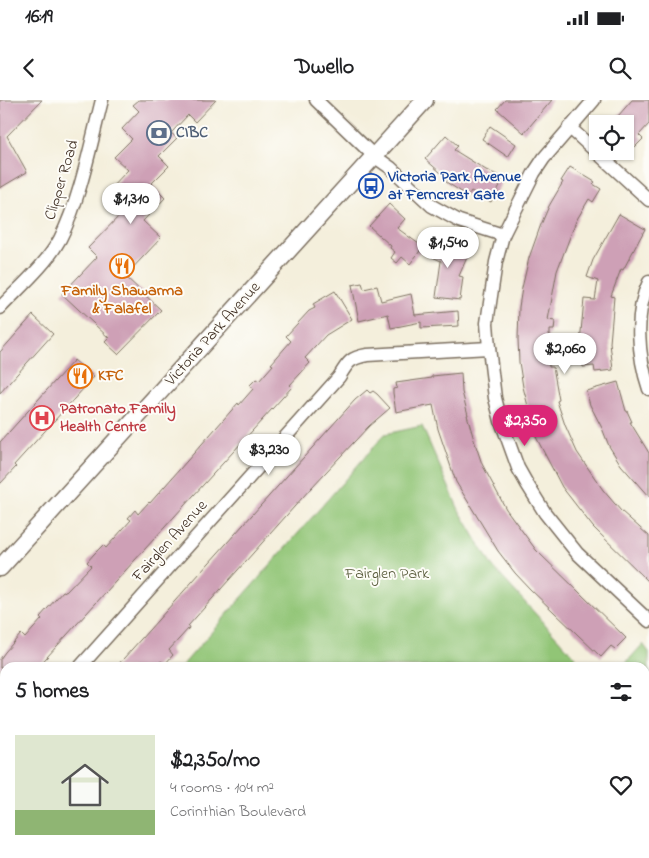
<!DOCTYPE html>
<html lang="en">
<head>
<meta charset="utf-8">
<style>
	body { margin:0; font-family:"Indie Flower",sans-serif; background:#f2f2f2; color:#202124; height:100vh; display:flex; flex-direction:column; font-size:19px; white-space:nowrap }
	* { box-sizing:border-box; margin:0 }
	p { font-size:16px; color:#757577 }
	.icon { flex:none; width:28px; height:28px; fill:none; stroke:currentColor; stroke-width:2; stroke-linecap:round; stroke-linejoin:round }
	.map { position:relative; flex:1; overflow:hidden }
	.panel { position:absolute; left:0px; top:562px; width:650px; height:196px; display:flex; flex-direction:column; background:#fff; border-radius:15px 15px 0 0; box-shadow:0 1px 4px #0004 }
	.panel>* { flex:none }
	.buttons { position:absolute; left:589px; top:15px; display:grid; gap:10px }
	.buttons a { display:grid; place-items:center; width:45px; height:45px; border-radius:0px; background:#fff; box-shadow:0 1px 4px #0004; font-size:25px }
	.price { position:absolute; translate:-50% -42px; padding:0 11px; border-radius:18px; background:#fff; color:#222; font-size:16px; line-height:32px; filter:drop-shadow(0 1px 2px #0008) }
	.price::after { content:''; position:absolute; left:50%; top:30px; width:15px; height:11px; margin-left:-8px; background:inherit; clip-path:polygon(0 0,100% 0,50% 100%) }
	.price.active { background:#db2777; color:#fff }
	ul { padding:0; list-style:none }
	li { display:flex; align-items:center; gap:15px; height:125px; padding:0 15px }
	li+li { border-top:1px solid #e0e0e0 }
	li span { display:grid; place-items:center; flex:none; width:140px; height:100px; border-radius:0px; color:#555 }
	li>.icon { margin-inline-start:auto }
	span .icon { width:60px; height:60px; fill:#fffc; stroke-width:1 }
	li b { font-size:21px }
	h2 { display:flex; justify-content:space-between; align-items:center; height:60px; padding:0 15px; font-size:21px }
	.status { display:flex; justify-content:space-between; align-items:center; height:35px; padding:0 25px; background:#fff; direction:ltr }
	.status svg { height:14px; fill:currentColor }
	header { display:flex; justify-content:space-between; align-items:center; height:65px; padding:0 15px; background:#fff; font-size:22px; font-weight:800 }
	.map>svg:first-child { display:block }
	.green { fill:#91c576; stroke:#66784a }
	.building { fill:#cea0b6 }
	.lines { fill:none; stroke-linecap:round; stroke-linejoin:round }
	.minor-casing { stroke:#7c6f60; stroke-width:15 }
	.major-casing { stroke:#7c6f60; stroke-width:19 }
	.minor { stroke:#fff; stroke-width:12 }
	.major { stroke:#fff; stroke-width:16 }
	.labels { text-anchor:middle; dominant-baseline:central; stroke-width:4; stroke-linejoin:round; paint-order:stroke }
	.service-label { font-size:16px; font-weight:bold; fill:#4e5e75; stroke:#fdfcf7; text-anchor:start }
	.transit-label { font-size:16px; font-weight:bold; fill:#164399; stroke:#fdfcf7; text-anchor:start }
	.street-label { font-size:16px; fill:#3b2a1e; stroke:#fdfcf7 }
	.food-label { font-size:16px; font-weight:bold; fill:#c56008; stroke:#fdfcf7 }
	.health-label { font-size:16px; font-weight:bold; fill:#be3a42; stroke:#fdfcf7; text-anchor:start }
	.park-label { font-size:16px; fill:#555838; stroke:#fdfcf7 }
</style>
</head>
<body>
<div class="status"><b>16:19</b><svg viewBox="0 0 49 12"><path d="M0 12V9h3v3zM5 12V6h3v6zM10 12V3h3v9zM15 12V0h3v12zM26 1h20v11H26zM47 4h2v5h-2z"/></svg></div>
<header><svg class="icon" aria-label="back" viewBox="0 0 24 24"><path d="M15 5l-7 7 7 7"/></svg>Dwello<svg class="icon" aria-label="search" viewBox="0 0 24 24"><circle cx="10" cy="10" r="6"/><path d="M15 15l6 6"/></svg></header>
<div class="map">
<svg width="649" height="758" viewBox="0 0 649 758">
	<rect width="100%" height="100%" fill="#fdfcf7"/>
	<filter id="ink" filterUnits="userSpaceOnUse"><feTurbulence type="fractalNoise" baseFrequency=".02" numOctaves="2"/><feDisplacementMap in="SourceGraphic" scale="10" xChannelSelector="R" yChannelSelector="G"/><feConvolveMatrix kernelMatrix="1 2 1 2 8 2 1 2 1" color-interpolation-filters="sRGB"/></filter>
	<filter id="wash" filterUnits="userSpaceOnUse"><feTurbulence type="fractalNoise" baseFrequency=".0096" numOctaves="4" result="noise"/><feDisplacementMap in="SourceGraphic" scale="20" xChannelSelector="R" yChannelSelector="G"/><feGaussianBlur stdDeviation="1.12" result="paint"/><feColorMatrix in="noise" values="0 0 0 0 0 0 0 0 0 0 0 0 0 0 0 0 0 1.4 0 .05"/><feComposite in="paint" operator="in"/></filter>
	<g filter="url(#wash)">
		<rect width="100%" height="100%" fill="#f4efdc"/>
		<!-- green -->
		<g class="green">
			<polygon points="422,326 459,410 492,466 584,567 181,567 385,334"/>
			<polygon points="643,544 649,552 649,635 645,636 645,568 622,567"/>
			<polygon points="141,754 563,754 568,758 159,758"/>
		</g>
		<g id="blocks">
			<!-- building -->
			<g class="building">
				<polygon points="0,0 42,0 7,36 27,72 0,88"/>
				<polygon points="139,0 216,0 195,22 188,15 171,33 177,38 159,56 169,66 151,84 165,98 143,121 161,138 125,176 161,210 118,254 105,242 109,238 62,194 97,157 88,148 124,111 106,93 128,70 114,57 132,39 122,29 139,11 133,5"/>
				<polygon points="505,0 552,0 524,33 497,9"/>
				<polygon points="632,0 649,0 649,24 639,35 643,39 630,52 625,48 625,24 611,24"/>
				<polygon points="490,26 516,44 508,57 482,39"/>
				<polygon points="446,35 458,46 454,50 486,70 504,78 491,102 471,91 468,96 446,82 448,79 425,59"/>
				<polygon points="570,67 595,82 593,84 601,89 593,102 589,99 576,121 557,171 548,220 555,221 554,230 550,230 550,235 548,235 549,267 553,267 559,300 557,301 565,325 577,352 603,390 621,411 649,436 649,482 593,427 562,387 536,337 523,287 519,262 518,239 519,207 522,188 529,158 540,127 549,106 563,82 561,81"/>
				<polygon points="389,104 405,119 397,128 423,147 410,164 402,157 397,163 391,158 395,152 390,148 391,146 369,126"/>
				<polygon points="619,114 645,129 623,170 621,169 611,196 614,197 610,243 613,270 595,272 594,266 583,267 580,243 584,199 595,200 598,181 587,177 593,160"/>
				<polygon points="434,138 461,150 460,151 468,155 459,176 463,177 460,200 436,197 441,161 426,154"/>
				<polygon points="362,183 364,189 377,186 381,201 411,194 415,215 458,211 459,226 421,228 421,222 391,228 388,214 359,221 352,185"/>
				<polygon points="335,191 352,219 326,235 305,258 310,263 290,285 292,287 37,568 0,568 0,559 5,552 21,534 25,538 42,519 40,517 63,491 66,492 91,466 87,462 94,454 103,445 106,448 131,420 128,418 135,410 138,414 149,402 150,403 238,303 239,305 253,289 250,285 256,279 259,281 273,265 271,264 291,241 286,236 309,211 315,208 313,204"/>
				<polygon points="33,215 53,234 0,293 0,252"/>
				<polygon points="74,260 94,277 14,365 16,367 0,384 0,342"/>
				<polygon points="461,273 462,292 468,315 467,315 474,340 482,364 506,409 536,450 626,538 615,549 611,546 601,557 530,489 515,473 498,451 456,382 438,329 433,305 396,312 393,293 393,289 397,288 396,283 432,278 432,276"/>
				<polygon points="618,282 626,311 627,311 632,322 630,322 649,353 649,397 621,365 609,346 602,328 590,305 586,291"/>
				<polygon points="367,290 370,293 373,291 377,294 390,308 369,326 311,388 188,526 189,528 169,550 173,555 165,564 161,561 155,568 115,568 355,300"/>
			</g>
		</g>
	</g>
	<g filter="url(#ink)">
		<use href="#blocks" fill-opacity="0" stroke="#7c6f60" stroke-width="1"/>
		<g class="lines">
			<defs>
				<g id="minor">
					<polyline points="316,0 374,56 391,68 432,106 459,121 503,135"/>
					<polyline points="594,0 544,58 534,73 503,135 496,162 487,223 489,248 495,298 501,321 518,368 527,384 545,413 577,453 649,521"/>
					<polyline points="569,27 649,100"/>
					<path d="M649,182C634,213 638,257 649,289"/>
					<path d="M0,208C20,187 46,165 60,139C80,100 91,43 102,0"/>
					<path d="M79,568L339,277C348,262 350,258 367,255L489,248"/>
					<polyline points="98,754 100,758"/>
				</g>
				<polyline id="major" points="0,468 425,0"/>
			</defs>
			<!-- minor casing -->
			<use href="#minor" class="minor-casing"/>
			<!-- major casing -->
			<use href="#major" class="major-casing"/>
			<!-- minor -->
			<use href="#minor" class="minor"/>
			<!-- major -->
			<use href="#major" class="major"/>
		</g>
	</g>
	<!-- icons -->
	<defs>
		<symbol id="bank-ring" viewBox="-11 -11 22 22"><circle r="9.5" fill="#fdfcf7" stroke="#5c6f8a" stroke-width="1.5"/><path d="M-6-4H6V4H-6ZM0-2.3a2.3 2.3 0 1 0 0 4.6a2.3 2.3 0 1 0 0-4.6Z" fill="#5c6f8a"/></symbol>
		<symbol id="bus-ring" viewBox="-11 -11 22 22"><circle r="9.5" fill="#fdfcf7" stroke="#1a4fb4" stroke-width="1.5"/><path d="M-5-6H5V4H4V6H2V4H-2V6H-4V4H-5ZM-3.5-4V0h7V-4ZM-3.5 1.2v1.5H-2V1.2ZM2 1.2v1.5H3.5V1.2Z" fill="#1a4fb4"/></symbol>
		<symbol id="restaurant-ring" viewBox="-11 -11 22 22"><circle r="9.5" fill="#fdfcf7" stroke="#e8710a" stroke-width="1.5"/><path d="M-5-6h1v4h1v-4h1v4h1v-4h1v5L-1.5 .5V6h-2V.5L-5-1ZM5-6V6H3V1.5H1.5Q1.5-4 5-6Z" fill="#e8710a"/></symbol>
		<symbol id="hospital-ring" viewBox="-11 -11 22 22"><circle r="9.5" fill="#fdfcf7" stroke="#e0444e" stroke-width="1.5"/><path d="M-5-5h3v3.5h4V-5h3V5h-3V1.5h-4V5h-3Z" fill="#e0444e"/></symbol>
	</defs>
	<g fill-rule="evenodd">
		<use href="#bank-ring" x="145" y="19" width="28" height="28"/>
		<use href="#bus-ring" x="357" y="72" width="28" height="28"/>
		<use href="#restaurant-ring" x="108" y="152" width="28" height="28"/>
		<use href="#restaurant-ring" x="66" y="262" width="28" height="28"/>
		<use href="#hospital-ring" x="28" y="304" width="28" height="28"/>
	</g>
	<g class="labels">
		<!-- service labels -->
		<g class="service-label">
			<text x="176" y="33">CIBC</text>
		</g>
		<!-- transit labels -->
		<g class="transit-label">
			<text x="388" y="77">Victoria Park Avenue<tspan x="388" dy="18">at Ferncrest Gate</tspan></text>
		</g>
		<!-- street labels -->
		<g class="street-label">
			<text transform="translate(62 80) rotate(-73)">Clipper Road</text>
			<text transform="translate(213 234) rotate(-48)">Victoria Park Avenue</text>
			<text transform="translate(170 441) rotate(-48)">Fairglen Avenue</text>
		</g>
		<!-- food labels -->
		<g class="food-label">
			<text x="122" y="191">Family Shawarma<tspan x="122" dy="18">&amp; Falafel</tspan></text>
			<text x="98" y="276" text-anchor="start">KFC</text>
		</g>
		<!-- health labels -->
		<g class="health-label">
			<text x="60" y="309">Patronato Family<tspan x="60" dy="18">Health Centre</tspan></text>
		</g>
		<!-- park labels -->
		<g class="park-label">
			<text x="387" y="474">Fairglen Park</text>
		</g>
	</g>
</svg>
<div class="buttons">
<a><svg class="icon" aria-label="locate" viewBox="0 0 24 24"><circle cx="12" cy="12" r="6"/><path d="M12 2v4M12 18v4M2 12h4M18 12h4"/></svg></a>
</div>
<b class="price" style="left:131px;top:125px">$1,310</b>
<b class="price" style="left:448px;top:169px">$1,540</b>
<b class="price" style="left:565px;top:275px">$2,060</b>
<b class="price active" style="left:525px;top:347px">$2,350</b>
<b class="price" style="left:269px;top:376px">$3,230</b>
<section class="panel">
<h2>5 homes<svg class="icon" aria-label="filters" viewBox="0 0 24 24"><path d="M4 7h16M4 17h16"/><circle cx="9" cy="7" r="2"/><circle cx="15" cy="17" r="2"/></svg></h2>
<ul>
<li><span style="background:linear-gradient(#dfe7d0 75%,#8fb573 0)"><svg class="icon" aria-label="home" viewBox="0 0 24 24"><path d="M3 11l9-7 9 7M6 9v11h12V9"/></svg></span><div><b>$2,350/mo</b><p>4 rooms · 104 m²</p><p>Corinthian Boulevard</p></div><svg class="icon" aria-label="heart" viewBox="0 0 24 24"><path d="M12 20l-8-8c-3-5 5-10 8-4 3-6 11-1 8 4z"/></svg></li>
</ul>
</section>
</div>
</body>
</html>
